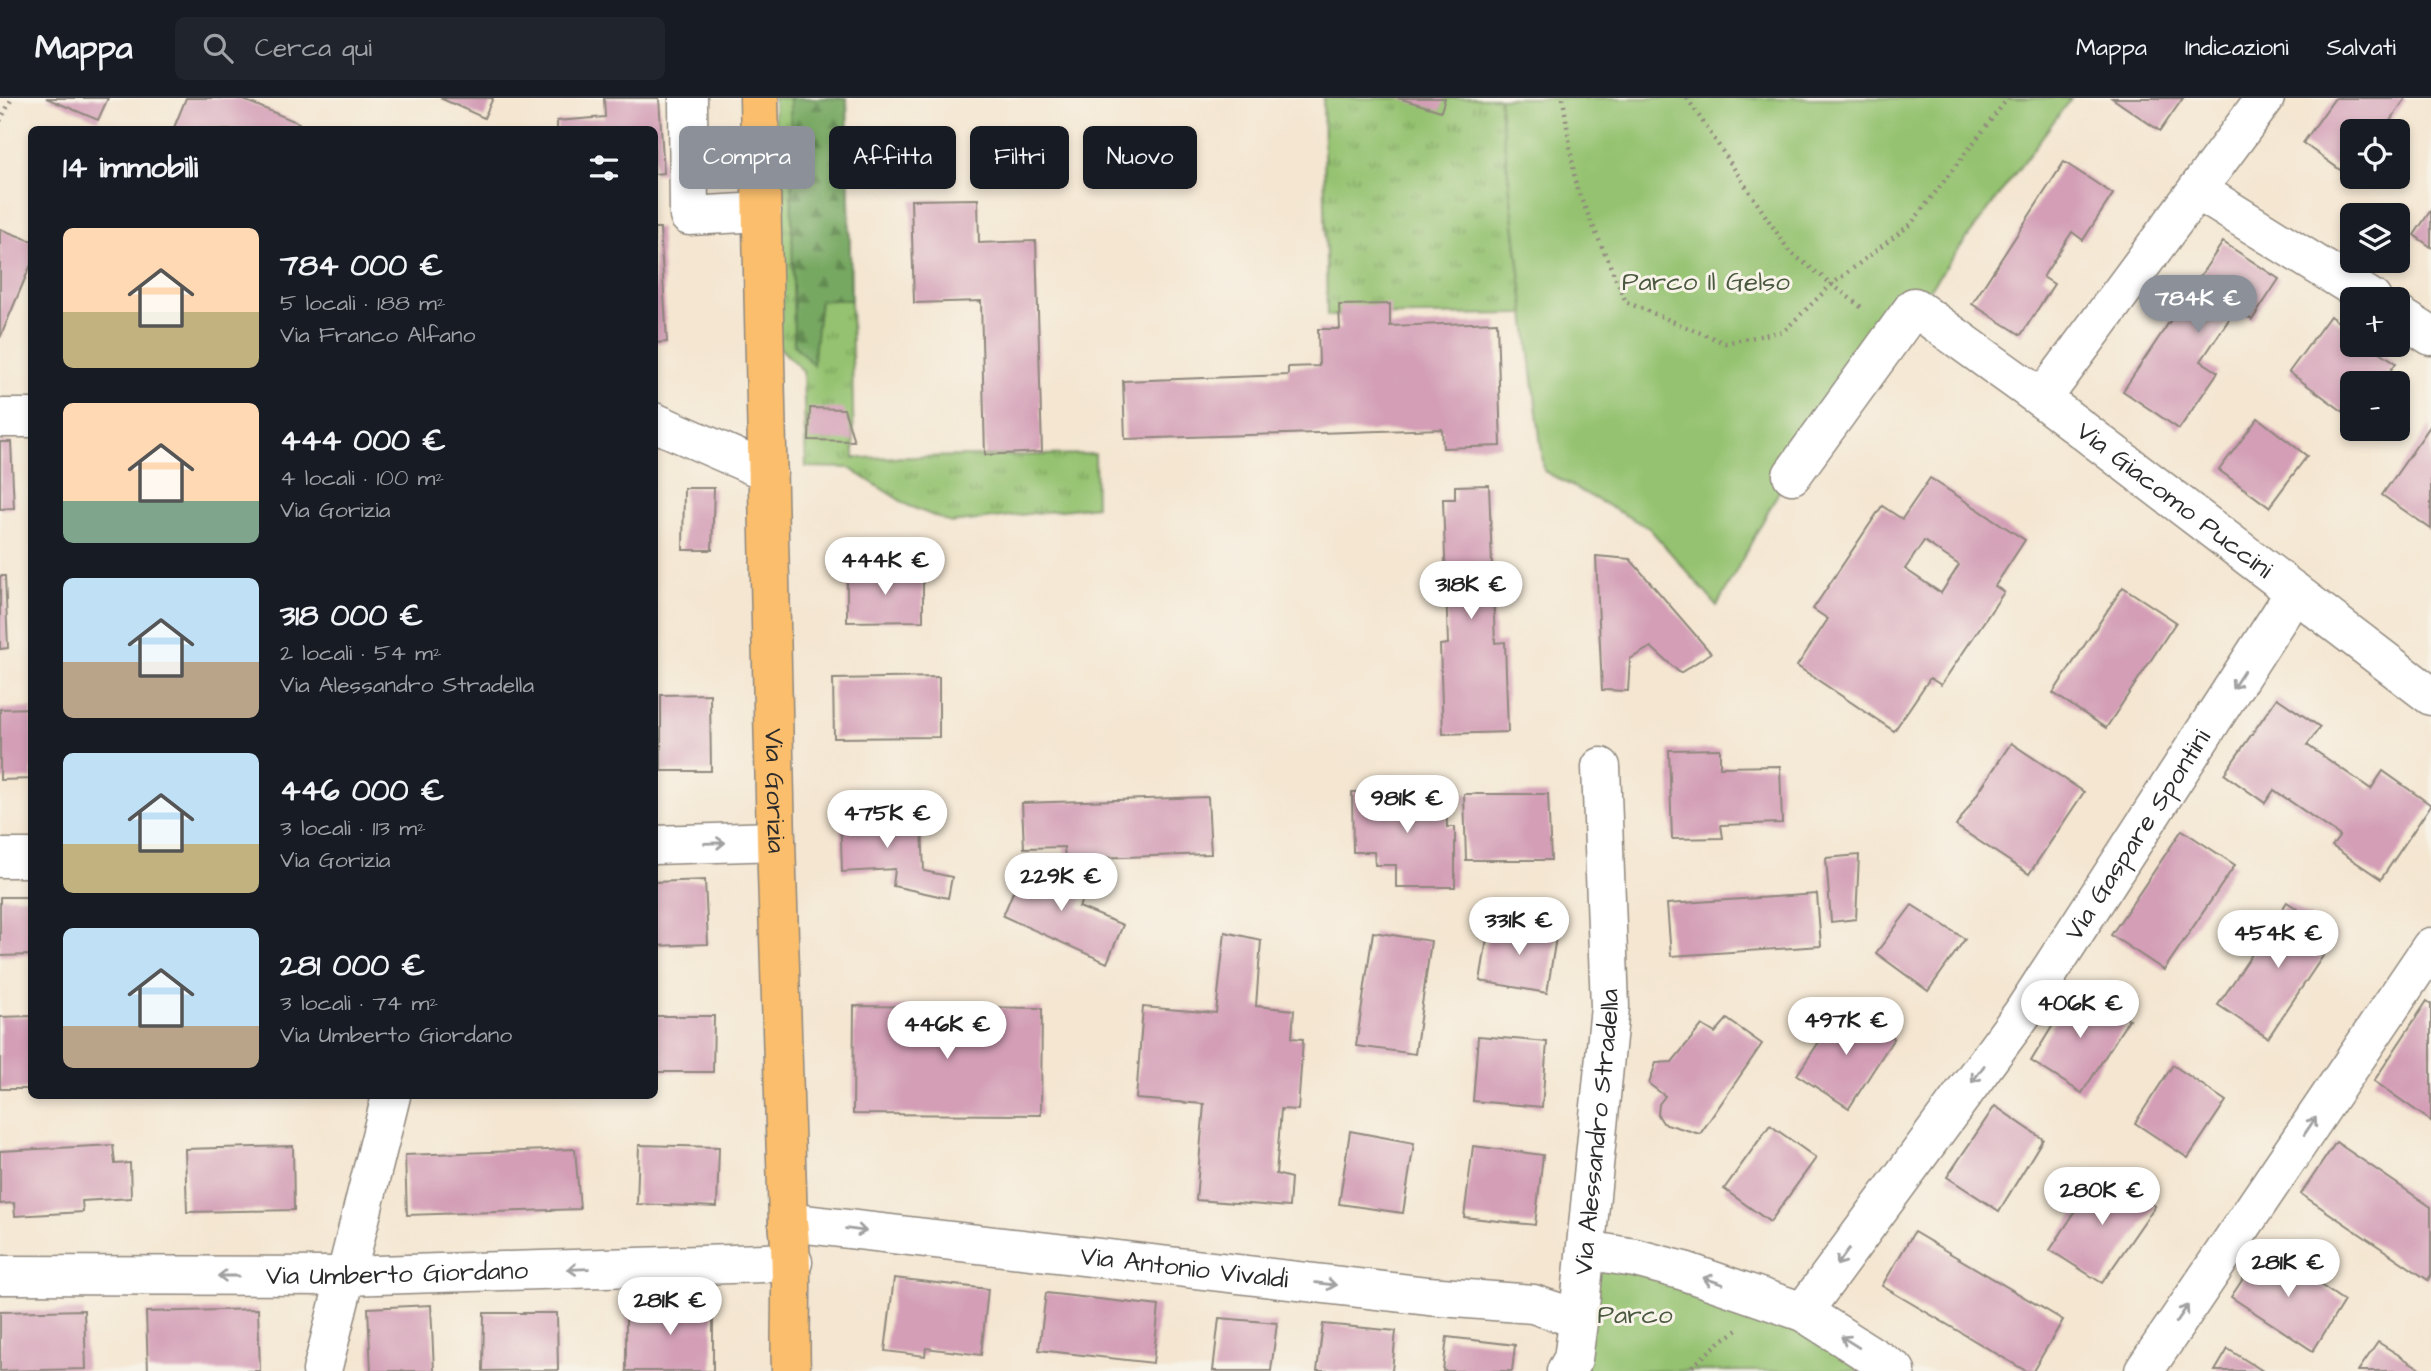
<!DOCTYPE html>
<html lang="it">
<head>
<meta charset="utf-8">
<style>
	body { margin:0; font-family:"Architects Daughter",sans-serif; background:#20242c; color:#f1f3f6; height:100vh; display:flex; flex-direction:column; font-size:26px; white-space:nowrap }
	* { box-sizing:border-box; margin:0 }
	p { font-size:23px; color:#9ea1a6 }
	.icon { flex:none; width:38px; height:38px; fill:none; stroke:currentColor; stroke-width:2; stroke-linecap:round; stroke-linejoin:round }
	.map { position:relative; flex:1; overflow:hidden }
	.side { position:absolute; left:28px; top:28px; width:630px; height:973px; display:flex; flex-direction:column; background:#171b24; border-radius:10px; box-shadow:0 4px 10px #0003 }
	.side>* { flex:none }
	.hud { position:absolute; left:679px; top:28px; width:665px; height:63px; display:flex; gap:14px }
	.tools { position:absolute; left:2340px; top:21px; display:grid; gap:14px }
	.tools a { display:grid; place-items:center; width:70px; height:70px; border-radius:10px; background:#171b24; box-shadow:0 4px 10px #0003; font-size:35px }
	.price { position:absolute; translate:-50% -60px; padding:0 16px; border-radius:24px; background:#fff; color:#222; font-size:23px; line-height:46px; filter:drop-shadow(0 2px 4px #0008) }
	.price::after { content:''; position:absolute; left:50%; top:42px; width:21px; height:16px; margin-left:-10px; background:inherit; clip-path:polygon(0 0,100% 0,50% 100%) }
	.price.selected { background:#8c9099; color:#fff }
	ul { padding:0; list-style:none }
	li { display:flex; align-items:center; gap:21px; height:175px; padding:0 35px }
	li span { display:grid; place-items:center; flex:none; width:196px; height:140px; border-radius:10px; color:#555 }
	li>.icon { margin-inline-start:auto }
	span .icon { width:84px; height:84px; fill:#fffc; stroke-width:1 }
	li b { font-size:30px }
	h2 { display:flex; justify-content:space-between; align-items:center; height:84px; padding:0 35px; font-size:30px }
	.pill { padding:0 24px; border-radius:10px; background:#171b24; box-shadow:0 4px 10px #0003; font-size:24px; line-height:63px }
	.pill.selected { background:#8c9099; color:#fff }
	header { display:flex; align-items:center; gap:42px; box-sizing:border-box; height:98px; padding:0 35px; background:#171b24; border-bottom:2px solid #363941 }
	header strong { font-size:33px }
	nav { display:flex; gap:38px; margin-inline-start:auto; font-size:24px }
	.search { width:490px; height:63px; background:#20242c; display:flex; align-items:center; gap:18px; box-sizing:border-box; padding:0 24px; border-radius:10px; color:#9ea1a6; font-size:26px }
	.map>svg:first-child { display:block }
	.grass { fill:url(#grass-tufts); stroke:#60764e; stroke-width:2 }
	.forest { fill:url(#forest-firs); stroke:#516a46; stroke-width:2 }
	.park { fill:#94c270; stroke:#60764e; stroke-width:2 }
	.building { fill:#d39eb6; fill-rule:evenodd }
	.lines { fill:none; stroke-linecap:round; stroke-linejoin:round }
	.minor-casing { stroke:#90887e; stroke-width:41 }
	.major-casing { stroke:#90887e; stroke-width:41 }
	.path { stroke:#90887e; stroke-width:4.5; stroke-dasharray:2 5; stroke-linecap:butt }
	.minor { stroke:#fff; stroke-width:38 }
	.major { stroke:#fabe6d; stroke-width:38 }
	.oneway { stroke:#a0a0a0 }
	.labels { text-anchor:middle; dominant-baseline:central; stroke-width:6; stroke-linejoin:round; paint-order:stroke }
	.park-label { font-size:26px; fill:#4a5840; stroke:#f7f3e8 }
	.street-label { font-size:26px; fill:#2b2b2b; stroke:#f7f3e8 }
</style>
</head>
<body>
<header>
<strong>Mappa</strong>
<div class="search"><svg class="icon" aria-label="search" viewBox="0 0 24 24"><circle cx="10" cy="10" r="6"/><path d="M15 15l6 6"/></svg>Cerca qui</div>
<nav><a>Mappa</a><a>Indicazioni</a><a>Salvati</a></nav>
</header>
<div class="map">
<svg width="2431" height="1273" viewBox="0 0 2431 1273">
	<defs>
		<pattern id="grass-tufts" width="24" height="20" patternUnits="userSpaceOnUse" patternTransform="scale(1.75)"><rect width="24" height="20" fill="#94c270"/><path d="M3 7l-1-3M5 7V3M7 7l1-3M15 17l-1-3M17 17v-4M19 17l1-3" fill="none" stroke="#799e5c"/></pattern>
		<pattern id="forest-firs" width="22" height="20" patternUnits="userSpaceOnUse" patternTransform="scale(1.75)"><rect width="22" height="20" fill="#77a862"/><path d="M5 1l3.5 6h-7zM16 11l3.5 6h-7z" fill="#628951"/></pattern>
	</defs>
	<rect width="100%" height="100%" fill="#f7f3e8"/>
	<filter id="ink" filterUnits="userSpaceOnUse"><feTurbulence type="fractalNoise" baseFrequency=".0143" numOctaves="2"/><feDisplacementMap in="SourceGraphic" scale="14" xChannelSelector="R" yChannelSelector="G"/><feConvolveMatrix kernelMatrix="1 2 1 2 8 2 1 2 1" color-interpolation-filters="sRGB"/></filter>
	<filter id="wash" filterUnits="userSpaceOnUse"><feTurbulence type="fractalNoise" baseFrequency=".00686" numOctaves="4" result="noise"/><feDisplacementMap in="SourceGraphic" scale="28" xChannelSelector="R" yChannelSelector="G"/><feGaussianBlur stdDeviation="1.57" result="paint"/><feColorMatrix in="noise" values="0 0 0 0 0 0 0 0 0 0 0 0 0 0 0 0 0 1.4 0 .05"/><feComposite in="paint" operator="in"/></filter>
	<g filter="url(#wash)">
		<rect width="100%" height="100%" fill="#f4e6d1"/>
		<!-- grass -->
		<g class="grass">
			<polygon points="774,0 847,0 854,360 1095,356 1096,408 951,425 909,408 849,370 806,369 803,273 778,248"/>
			<polygon points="1323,0 1499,0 1525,216 1327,218"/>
		</g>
		<!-- forest -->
		<polygon class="forest" points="790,0 847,0 851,202 820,202 813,267 794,247"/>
		<!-- park -->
		<g class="park">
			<polygon points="1499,0 2071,0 1778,395 1717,508 1649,430 1544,373"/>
			<polygon points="1586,1152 1635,1160 1896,1273 1566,1273"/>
		</g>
		<g id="blocks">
			<!-- building -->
			<g class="building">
				<polygon points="46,0 108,0 98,22"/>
				<polygon points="186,0 239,0 299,25 297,32 173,32"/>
				<polygon points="440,0 493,0 484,20"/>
				<polygon points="604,0 659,0 664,75 654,76 654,32 557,32 557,23 605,19"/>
				<polygon points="1398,0 1445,0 1441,13"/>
				<polygon points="2112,0 2183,0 2160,33"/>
				<polygon points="2335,0 2406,0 2383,33 2352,33 2350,79 2303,45"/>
				<polygon points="2064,64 2113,96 2083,142 2072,134 2043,179 2054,186 2021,237 1972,206"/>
				<polygon points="978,101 979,145 1036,143 1042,354 985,357 981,203 914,205 911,102"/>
				<polygon points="2431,112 2431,149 2414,137"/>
				<polygon points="654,130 660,130 667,244 654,245"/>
				<polygon points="0,131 32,143 32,164 0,240"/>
				<polygon points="2223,144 2279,181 2252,222 2236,211 2201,263 2218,274 2179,331 2123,293"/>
				<polygon points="1390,206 1390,228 1497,224 1501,348 1443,350 1442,331 1125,341 1123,283 1288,277 1288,269 1319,268 1318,231 1340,231 1339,207"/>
				<polygon points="2330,218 2352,234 2352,247 2370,247 2396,265 2381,285 2352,285 2352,320 2289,274"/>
				<polygon points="810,310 844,311 854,343 809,342"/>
				<polygon points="2258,320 2307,358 2269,409 2219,372"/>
				<polygon points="2431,327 2431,431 2382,397"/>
				<polygon points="0,344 11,344 14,410 0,411"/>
				<path d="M1930,380L2025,442L1995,488L2004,494L1941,587L1930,580L1894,633L1797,568L1828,521L1813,511L1882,408L1902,421ZM1924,443L1959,467L1941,495L1905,471Z"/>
				<polygon points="1489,387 1495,545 1505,544 1508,634 1443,636 1440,547 1448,546 1443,401 1455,401 1455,388"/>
				<polygon points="684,390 714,390 712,452 683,452"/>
				<polygon points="1596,458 1630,461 1711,555 1680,575 1651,549 1630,561 1628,593 1602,592"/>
				<polygon points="923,473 923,523 847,524 847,475"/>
				<polygon points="0,478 5,478 8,550 0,551"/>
				<polygon points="2123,489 2176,524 2106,630 2053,595"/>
				<polygon points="939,579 939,639 834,640 833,581"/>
				<polygon points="710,596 711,673 661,673 661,597"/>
				<polygon points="2277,600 2320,629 2307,647 2371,691 2383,673 2431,707 2381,781 2332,748 2340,738 2274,692 2265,705 2224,676"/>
				<polygon points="32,610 32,681 0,682 0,611"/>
				<polygon points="2011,645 2084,694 2029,776 1956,728"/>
				<polygon points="1720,651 1720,669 1780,668 1782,725 1721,727 1723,740 1672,741 1669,652"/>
				<polygon points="1446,693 1447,729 1455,729 1455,789 1396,789 1396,767 1375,767 1374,754 1353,754 1352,694"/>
				<polygon points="1464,696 1548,696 1551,762 1466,762"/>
				<polygon points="1208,699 1211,756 1065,761 1064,749 1024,750 1022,705"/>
				<polygon points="895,709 895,732 922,731 924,773 952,779 948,800 893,788 895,771 842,774 840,710"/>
				<polygon points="2182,732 2235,767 2164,872 2111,837"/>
				<polygon points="1859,757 1856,821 1831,824 1826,760"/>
				<polygon points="1025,765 1087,791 1079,809 1123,827 1107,865 1003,818"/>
				<polygon points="705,782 708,846 654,848 654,784"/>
				<polygon points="1817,796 1821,848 1671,858 1667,806"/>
				<polygon points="0,799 32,799 32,857 0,858"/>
				<polygon points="2287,804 2337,837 2268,940 2218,907"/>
				<polygon points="1912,807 1965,841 1928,893 1876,855"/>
				<polygon points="1490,823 1557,833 1547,895 1480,883"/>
				<polygon points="1225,834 1261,842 1256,908 1294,912 1292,940 1303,941 1298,1012 1281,1011 1276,1076 1291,1080 1289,1109 1196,1102 1204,1006 1136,1001 1143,909 1216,915"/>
				<polygon points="1373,834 1431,843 1415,956 1356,948"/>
				<polygon points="2077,888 2129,921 2082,995 2031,963"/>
				<polygon points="2427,903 2431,906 2431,1023 2374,983"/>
				<polygon points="854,908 1042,910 1041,1017 853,1016"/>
				<polygon points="1843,908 1894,940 1849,1010 1797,977"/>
				<polygon points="32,918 32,991 0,991 0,919"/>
				<polygon points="654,918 714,918 713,974 654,974"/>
				<polygon points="1727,921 1762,946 1700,1036 1663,1025 1658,1017 1659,1006 1665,998 1649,986 1656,965 1672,964 1702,927 1715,935"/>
				<polygon points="1478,938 1547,944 1542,1009 1473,1003"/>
				<polygon points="2173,967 2226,1003 2188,1060 2135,1025"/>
				<polygon points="1995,1008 2043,1041 1999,1113 1947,1079"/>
				<polygon points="1770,1027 1816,1060 1770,1124 1724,1091"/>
				<polygon points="1350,1033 1414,1045 1403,1115 1339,1106"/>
				<polygon points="2336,1044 2431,1109 2431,1177 2428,1182 2301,1096"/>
				<polygon points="113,1047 115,1066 130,1065 131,1100 82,1103 83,1114 15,1118 14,1105 0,1106 0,1053"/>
				<polygon points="639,1047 719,1049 717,1109 637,1106"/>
				<polygon points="293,1048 294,1112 187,1114 185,1051"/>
				<polygon points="1473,1048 1543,1057 1535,1127 1464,1119"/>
				<polygon points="575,1051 580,1111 407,1117 405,1057"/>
				<polygon points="2102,1073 2155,1108 2102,1185 2050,1152"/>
				<polygon points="1914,1134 2063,1222 2033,1273 2026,1273 1882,1188"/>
				<polygon points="2264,1149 2344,1203 2313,1253 2231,1199"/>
				<polygon points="894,1180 988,1191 981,1257 926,1250 925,1258 885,1253"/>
				<polygon points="1046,1195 1159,1208 1153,1265 1039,1252"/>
				<polygon points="713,1204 713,1273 626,1273 626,1205"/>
				<polygon points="431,1207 434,1273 371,1273 368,1210"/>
				<polygon points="258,1211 260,1273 148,1273 146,1214"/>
				<polygon points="84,1212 86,1271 0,1273 0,1214"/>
				<polygon points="484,1215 557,1215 558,1272 483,1273"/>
				<polygon points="1219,1220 1277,1225 1271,1273 1213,1273"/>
				<polygon points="1323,1226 1396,1233 1392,1273 1317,1273"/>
				<polygon points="1447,1239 1515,1247 1512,1273 1443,1273"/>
				<polygon points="2378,1244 2424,1273 2358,1273"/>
				<polygon points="2228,1251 2263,1273 2215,1273"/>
			</g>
		</g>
	</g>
	<g filter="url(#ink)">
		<use href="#blocks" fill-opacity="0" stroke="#90887e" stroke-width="2"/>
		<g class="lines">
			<defs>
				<g id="minor">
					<polyline points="688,0 689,118 762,114"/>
					<polyline points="2197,92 2372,201"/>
					<polyline points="2398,217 2431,238"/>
					<polyline points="2042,301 2265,0"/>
					<polyline points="0,320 32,320"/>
					<polyline points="654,324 768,374"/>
					<path id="s1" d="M1792,377L1914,209L2042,301L2431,598"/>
					<polyline points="654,747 776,743"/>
					<polyline points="0,760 32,760"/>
					<path id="s2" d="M788,1124L1428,1198L1533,1206L1566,1217H1579"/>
					<polyline points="1586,1152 1635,1160 1684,1173 1803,1214 1896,1273"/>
					<path id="s3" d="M0,1177L345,1178L793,1164"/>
					<path id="s4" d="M1803,1214L2022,916L2295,494"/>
					<polyline points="322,1273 391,998"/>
					<path id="s5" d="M1566,1273L1573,1261L1579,1217L1610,909L1601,669"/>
					<polyline points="2144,1273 2431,849"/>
				</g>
				<g id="major">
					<path id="s6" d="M759,0L776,743L788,1124C794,1174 789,1223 791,1273"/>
				</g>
			</defs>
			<!-- minor casing -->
			<use href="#minor" class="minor-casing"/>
			<!-- major casing -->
			<use href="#major" class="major-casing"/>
			<!-- path -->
			<g class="path">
				<polyline points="1563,0 1576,89 1626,204 1725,245 1784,233 1831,187 1911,126 2008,0"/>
				<polyline points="1687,0 1789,153 1865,212"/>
				<polyline points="0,23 12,0"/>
				<polyline points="1687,1273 1722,1242 1738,1232"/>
			</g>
			<!-- minor -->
			<use href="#minor" class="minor"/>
			<!-- major -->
			<use href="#major" class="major"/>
		</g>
		<!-- one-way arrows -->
		<defs><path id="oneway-shaft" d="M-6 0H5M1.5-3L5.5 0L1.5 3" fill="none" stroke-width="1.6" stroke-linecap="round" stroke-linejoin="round" transform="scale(1.75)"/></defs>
		<g class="oneway">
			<use href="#oneway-shaft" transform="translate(2238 582) rotate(123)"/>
			<use href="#oneway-shaft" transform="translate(715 745) rotate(-2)"/>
			<use href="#oneway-shaft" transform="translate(1978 976) rotate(126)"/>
			<use href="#oneway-shaft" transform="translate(2310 1028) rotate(-56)"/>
			<use href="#oneway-shaft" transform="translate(856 1132) rotate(7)"/>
			<use href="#oneway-shaft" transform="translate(1843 1159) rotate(126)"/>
			<use href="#oneway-shaft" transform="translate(578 1171) rotate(178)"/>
			<use href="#oneway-shaft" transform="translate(228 1178) rotate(-180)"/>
			<use href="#oneway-shaft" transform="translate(1713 1183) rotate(-161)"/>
			<use href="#oneway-shaft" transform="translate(1326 1186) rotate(7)"/>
			<use href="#oneway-shaft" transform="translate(2182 1216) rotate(-56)"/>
			<use href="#oneway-shaft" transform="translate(1850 1244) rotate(-148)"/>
		</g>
	</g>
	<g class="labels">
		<!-- park labels -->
		<g class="park-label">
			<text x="1706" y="184">Parco Il Gelso</text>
			<text x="1635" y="1217">Parco</text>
		</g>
		<!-- street labels -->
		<g class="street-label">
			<text stroke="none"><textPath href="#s1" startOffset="532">Via Giacomo Puccini</textPath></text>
			<text stroke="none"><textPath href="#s6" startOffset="693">Via Gorizia</textPath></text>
			<text stroke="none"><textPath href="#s4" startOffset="583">Via Gaspare Spontini</textPath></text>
			<text stroke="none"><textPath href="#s5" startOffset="242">Via Alessandro Stradella</textPath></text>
			<text stroke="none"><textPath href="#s2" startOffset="399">Via Antonio Vivaldi</textPath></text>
			<text stroke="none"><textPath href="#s3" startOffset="397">Via Umberto Giordano</textPath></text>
		</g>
	</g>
</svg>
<div class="tools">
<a><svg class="icon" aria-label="locate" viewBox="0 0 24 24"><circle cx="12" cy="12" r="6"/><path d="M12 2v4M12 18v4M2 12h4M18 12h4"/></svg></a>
<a><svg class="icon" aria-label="layers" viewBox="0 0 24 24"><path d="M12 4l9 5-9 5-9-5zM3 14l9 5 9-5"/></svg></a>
<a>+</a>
<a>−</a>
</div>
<b class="price selected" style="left:2198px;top:237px">784K €</b>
<b class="price" style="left:885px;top:499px">444K €</b>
<b class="price" style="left:1471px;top:523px">318K €</b>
<b class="price" style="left:1407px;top:737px">981K €</b>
<b class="price" style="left:887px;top:752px">475K €</b>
<b class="price" style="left:1061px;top:815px">229K €</b>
<b class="price" style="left:1519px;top:859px">331K €</b>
<b class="price" style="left:2278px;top:872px">454K €</b>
<b class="price" style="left:2080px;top:942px">406K €</b>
<b class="price" style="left:1846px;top:959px">497K €</b>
<b class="price" style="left:947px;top:963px">446K €</b>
<b class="price" style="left:2102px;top:1129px">280K €</b>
<b class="price" style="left:2288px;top:1201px">281K €</b>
<b class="price" style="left:670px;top:1239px">281K €</b>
<div class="hud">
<a class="pill selected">Compra</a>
<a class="pill">Affitta</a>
<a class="pill">Filtri</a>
<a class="pill">Nuovo</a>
</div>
<section class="side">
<h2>14 immobili<svg class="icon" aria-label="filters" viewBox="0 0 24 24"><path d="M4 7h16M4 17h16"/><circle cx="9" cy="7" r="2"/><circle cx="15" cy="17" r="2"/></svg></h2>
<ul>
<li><span style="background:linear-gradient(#ffd9b3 60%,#c2b280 0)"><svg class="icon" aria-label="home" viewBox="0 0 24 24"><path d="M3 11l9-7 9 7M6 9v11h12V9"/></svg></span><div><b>784 000 €</b><p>5 locali · 188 m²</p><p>Via Franco Alfano</p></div></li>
<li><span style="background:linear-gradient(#ffd9b3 70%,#7fa58c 0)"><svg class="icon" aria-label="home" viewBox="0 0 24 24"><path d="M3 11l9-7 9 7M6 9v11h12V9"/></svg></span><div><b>444 000 €</b><p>4 locali · 100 m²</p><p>Via Gorizia</p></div></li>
<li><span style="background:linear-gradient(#bfe0f5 60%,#b9a48a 0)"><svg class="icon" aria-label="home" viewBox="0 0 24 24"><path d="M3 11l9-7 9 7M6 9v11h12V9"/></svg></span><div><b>318 000 €</b><p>2 locali · 54 m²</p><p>Via Alessandro Stradella</p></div></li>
<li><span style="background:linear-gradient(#bfe0f5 65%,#c2b280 0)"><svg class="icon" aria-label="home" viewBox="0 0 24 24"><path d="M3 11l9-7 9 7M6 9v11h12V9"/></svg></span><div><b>446 000 €</b><p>3 locali · 113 m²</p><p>Via Gorizia</p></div></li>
<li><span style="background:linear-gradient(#bfe0f5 70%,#b9a48a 0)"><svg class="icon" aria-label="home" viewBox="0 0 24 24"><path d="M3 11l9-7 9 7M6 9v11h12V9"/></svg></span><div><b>281 000 €</b><p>3 locali · 74 m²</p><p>Via Umberto Giordano</p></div></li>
</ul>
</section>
</div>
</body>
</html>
